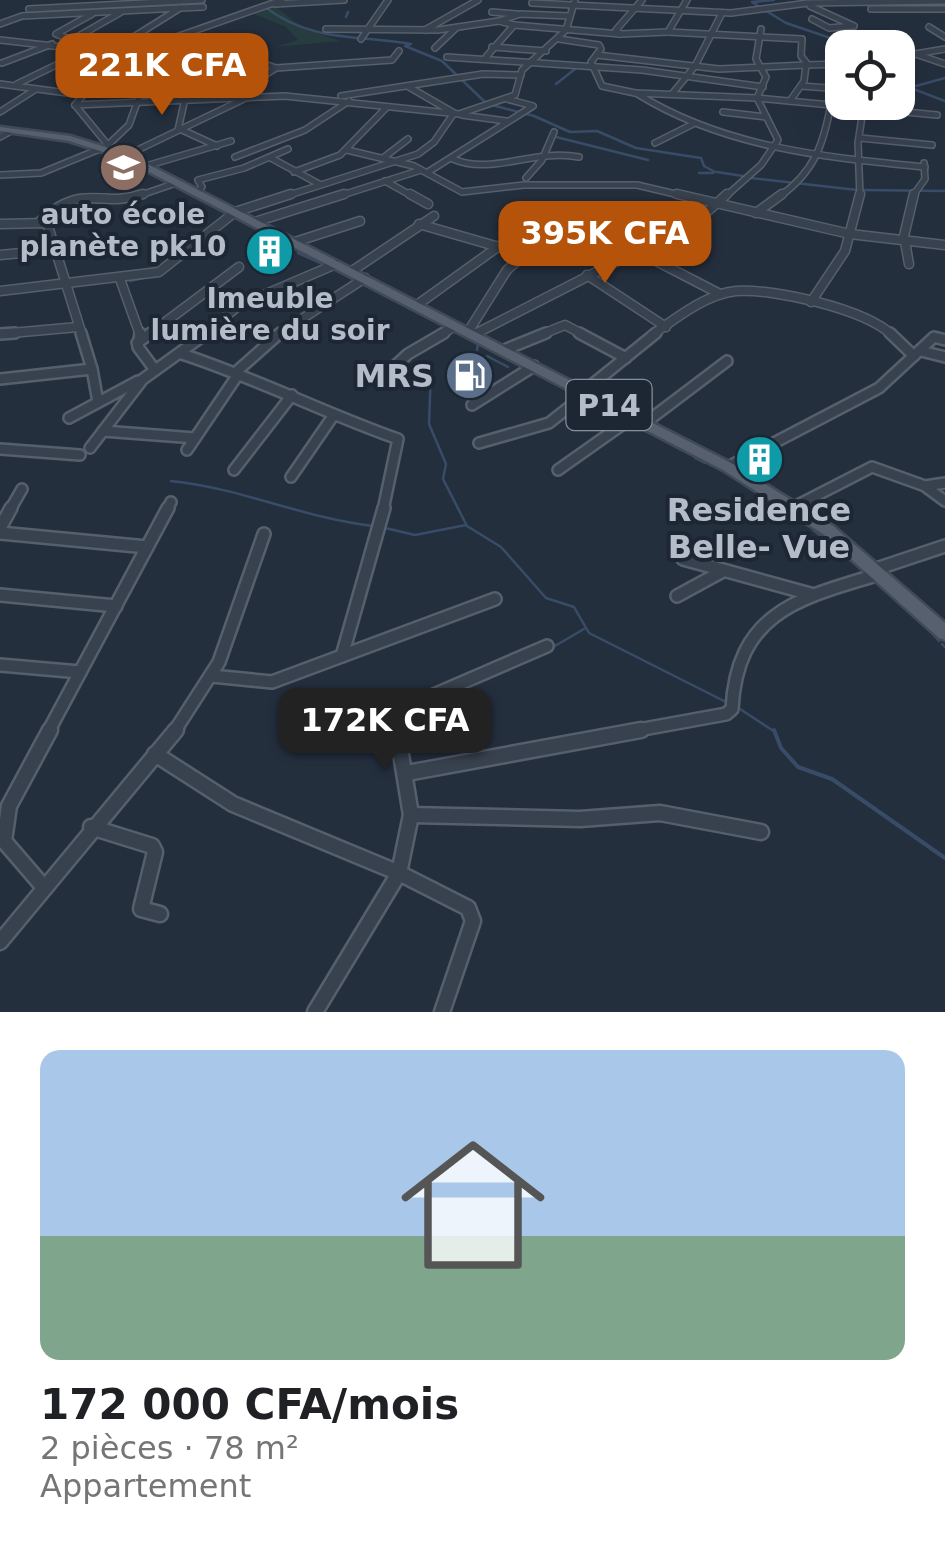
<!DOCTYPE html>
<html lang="fr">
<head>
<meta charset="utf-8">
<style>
	body { margin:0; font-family:"DejaVu Sans",sans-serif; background:#f6f6f6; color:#202124; height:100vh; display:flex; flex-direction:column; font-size:38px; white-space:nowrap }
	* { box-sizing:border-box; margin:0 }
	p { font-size:32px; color:#757577 }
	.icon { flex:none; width:55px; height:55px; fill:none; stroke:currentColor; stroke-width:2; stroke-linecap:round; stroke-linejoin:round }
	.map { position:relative; height:1012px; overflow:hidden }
	.panel { display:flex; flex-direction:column; background:#fff; flex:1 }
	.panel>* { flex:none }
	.buttons { position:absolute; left:825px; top:30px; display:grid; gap:20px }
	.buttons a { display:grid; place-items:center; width:90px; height:90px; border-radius:20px; background:#fff; box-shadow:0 10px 40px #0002; font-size:50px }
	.price { position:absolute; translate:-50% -85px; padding:0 22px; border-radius:20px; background:#b45309; color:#fff; font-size:32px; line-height:65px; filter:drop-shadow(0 2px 5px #0008) }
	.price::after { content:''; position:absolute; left:50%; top:60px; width:30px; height:22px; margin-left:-15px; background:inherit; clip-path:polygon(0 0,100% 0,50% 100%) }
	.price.selected { background:#222; color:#fff }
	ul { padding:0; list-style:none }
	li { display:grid; align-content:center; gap:20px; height:530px; padding:0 40px }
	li+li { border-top:2px solid #e0e0e0 }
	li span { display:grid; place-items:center; height:310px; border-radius:20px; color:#555 }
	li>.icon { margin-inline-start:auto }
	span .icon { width:180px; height:180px; fill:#fffc; stroke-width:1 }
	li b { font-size:42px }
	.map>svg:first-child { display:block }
	.green { fill:#263c3f }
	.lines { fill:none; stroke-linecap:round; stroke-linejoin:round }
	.stream-far1 { stroke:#394c67; stroke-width:2.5 }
	.stream { stroke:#394c67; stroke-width:4 }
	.street-far4-casing { stroke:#565f6c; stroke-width:8 }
	.street-far3-casing { stroke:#565f6c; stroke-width:11 }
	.street-far2-casing { stroke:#565f6c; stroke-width:14 }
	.street-far1-casing { stroke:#565f6c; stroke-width:16 }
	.street-casing { stroke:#565f6c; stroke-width:19 }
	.primary-casing { stroke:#414a57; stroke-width:5 }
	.street-far4 { stroke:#38414e; stroke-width:5 }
	.street-far3 { stroke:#38414e; stroke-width:8 }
	.street-far2 { stroke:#38414e; stroke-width:9 }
	.street-far1 { stroke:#38414e; stroke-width:11 }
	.street { stroke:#38414e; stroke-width:14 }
	.primary { fill:#56606e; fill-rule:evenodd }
	.labels { text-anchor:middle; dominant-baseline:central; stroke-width:8; stroke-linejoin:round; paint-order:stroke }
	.far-poi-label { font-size:28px; font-weight:bold; fill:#b4bcc9; stroke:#1d2633 }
	.shield { fill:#1d2633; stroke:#878f9c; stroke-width:2.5 }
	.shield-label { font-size:30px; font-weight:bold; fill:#b4bcc9 }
	.poi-label { font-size:32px; font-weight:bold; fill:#b4bcc9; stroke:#1d2633; text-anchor:end }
</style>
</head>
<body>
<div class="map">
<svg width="945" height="1012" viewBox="0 0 945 1012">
	<rect width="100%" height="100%" fill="#242f3e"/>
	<!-- green -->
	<polygon class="green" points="275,6 302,28 340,41 274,47 298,40 286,27 254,14"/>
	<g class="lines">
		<!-- stream-far1 -->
		<g class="stream-far1">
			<polyline points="774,0 752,2 786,23 860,48"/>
			<path d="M265,7C311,42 357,35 411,44L405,46L442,61L485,102"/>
			<polyline points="346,17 348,12"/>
			<polyline points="898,62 910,74 900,78 903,85 945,101"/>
			<polyline points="258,80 268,81"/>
			<polyline points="556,84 575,69"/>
			<polyline points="916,86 945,78"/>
			<polyline points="492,105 534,116 570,132 597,131 636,148 701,158 704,166 715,172"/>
			<polyline points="556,137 648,160"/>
			<polyline points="64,141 77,143"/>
			<polyline points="717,172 743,176"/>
			<polyline points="699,173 713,173"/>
			<polyline points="751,178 857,190"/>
			<polyline points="862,190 945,191"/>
			<polyline points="499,233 505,226"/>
			<polyline points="298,253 325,265"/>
			<polyline points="331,268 355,280"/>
			<polyline points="130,281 148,277"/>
			<polyline points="378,282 415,301"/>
			<polyline points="360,283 446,327"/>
			<polyline points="423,305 468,328"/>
			<polyline points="455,332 478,344 477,350"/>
			<polyline points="482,335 503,346"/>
			<polyline points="514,352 576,383 587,384"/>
			<polyline points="487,356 508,367"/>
			<polyline points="431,369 429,424 446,464 443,479 467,526 501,547 546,598 574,607 589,633 730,704"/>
			<polyline points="532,372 578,395"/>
			<polyline points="593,403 608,411"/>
			<polyline points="611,413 623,419"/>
			<polyline points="642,429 663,440"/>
			<polyline points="665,441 681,450"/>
			<polyline points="684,451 693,456"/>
			<polyline points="695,458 705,463"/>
			<path d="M171,481C241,488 303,518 373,526"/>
			<polyline points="746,486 807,525"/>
			<polyline points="381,527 415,535 466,525"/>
			<polyline points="813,530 845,555"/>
			<polyline points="847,557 865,572"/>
			<polyline points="887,572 901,584"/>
			<polyline points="905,587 919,600"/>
			<polyline points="922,602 935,615"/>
			<polyline points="918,619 928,629"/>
			<polyline points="930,631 939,641"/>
			<polyline points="942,644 945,647"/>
			<polyline points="541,654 584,629"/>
			<polyline points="737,707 775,732"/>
			<polyline points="407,723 447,695"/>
		</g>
		<!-- stream -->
		<polyline class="stream" points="774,730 781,748 798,767 832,779 945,858"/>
		<defs>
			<g id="street-far4">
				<polyline points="687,0 668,32 802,39 801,56 808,65"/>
				<polyline points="532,3 731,13 808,3 945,1"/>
				<polyline points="275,4 344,0"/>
				<polyline points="810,6 854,26"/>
				<polyline points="180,8 203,7"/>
				<polyline points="29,9 202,0"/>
				<polyline points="871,9 945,9"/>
				<polyline points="492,12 516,14"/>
				<polyline points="812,19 829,28 853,26"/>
				<polyline points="0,24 22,16 180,8 132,38 92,50"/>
				<polyline points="514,25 620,34 668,32"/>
				<polyline points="929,27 945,37"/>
				<polyline points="326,29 438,30 499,21"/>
				<polyline points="425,30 478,0"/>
				<polyline points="620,34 616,30 642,0"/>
				<polyline points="184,37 241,43"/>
				<polyline points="361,39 388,0"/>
				<polyline points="559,39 599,45 601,49 591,62 602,86 635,93 757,98 937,115"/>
				<polyline points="0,40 124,54"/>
				<polyline points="72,40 56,34 92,14"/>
				<polyline points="880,42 945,64"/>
				<polyline points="241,43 232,53 276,68"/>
				<polyline points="63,45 121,12"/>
				<polyline points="492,47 546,51"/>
				<polyline points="435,48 456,28"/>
				<polyline points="149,50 202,51 219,40"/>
				<polyline points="597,55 719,69 806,65"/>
				<polyline points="123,56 196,68 251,59"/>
				<polyline points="447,57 642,70 763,87"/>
				<polyline points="486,57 514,25 499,21 520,14 570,16"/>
				<polyline points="898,57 945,49"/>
				<polyline points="2,63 52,44"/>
				<polyline points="0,84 82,95"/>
				<polyline points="17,84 87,50"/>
				<polyline points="801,86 842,89"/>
				<path d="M636,93C724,148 824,157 925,167"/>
				<polyline points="672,94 695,66 722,13"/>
				<polyline points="341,96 483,74 521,75"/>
				<polyline points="790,101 804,81 806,65 842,64"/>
				<polyline points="75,105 285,96 459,114 515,95 522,70 566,30 575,0"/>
				<polyline points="75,105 107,66 122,56 282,0"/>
				<polyline points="75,105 112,150"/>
				<polyline points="0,112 36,89"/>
				<polyline points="723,112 766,117"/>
				<polyline points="462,115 506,121"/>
				<polyline points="180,129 217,146"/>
				<polyline points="178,130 192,67"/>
				<polyline points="0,137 11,131"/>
				<polyline points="860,138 932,145"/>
				<polyline points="655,143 695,123"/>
				<polyline points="108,145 129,125 152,61"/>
				<polyline points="347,150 414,166 462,192 524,185 637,185 688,197"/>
				<polyline points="125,156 248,97 252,83 276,68 392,60 399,51"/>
				<polyline points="235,157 305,130 349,101"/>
				<polyline points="271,158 319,184"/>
				<polyline points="383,158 408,139"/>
				<path d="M453,159C492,176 535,148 579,157"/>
				<polyline points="146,166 231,141"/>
				<polyline points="294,172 340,155 386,108"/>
				<polyline points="428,172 533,106 507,99"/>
				<polyline points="0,175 41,173 102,148"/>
				<polyline points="526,178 542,160 554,132"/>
				<polyline points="385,181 414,197"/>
				<polyline points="198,192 202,187 198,180 244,168 288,149"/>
				<polyline points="87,197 106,197"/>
				<polyline points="135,197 179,182"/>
				<polyline points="283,197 418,154 434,142 454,113 409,87"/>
				<polyline points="336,197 421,170"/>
				<polyline points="725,197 761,165 778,140 757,98 766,77 756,59 761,29"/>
				<path d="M779,197C814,172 823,146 831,104"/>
				<polyline points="860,197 858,143 864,103"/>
				<polyline points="912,197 925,179 924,163"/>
			</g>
			<g id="street-far3">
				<polyline points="410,194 428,204"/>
				<polyline points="677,194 850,234 945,245"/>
				<polyline points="756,213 782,194"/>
				<path d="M39,222C82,181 99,209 143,194"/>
				<polyline points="255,222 344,194"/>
				<polyline points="0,224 47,223 82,335"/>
				<polyline points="419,224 523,254"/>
				<polyline points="295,242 360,221"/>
				<polyline points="635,250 720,294"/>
				<polyline points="0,255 52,250"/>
				<polyline points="909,264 904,236 914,194"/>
				<polyline points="352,271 434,216"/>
				<polyline points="587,275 666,327"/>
				<polyline points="120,279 140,335"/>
				<polyline points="0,291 159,272 235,212 291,194"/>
				<polyline points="811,302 845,251 860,194"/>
				<polyline points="417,305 499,246"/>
				<polyline points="468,332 507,270 553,229"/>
				<polyline points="0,334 78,327"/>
				<polyline points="148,335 239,267"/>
				<polyline points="204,335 238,306 336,264"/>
				<polyline points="277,335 365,278"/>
				<polyline points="440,335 455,326"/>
				<polyline points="473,335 698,220 727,194"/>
				<polyline points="540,335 565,325 584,335"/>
				<path d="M652,335C676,318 706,294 736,291C773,288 865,309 892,335"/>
			</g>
			<g id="street-far2">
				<polyline points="140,333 138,347 155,370"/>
				<polyline points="579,333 626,358"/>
				<polyline points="890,333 914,356"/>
				<polyline points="0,334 15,333"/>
				<polyline points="473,335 478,333"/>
				<polyline points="137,343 151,333"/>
				<polyline points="504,350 546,333"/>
				<polyline points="921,351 945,357"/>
				<path d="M182,354C256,378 324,413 398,439L383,510"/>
				<polyline points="92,369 98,402"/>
				<polyline points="236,372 280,333"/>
				<polyline points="384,376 408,354 444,333"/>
				<polyline points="0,379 92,369 81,333"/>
				<polyline points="583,392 656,333"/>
				<polyline points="472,405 534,366"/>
				<polyline points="69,418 138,381"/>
				<polyline points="645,423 727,361"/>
				<polyline points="103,431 195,438"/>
				<polyline points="479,443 549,423 587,393"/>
				<polyline points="90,448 143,379 207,333"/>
				<polyline points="0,449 80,455"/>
				<polyline points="187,450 239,373"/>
				<polyline points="728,467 879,388 934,337 945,340"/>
				<polyline points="234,470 292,395"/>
				<polyline points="558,470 633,417"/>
				<polyline points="291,477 333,416"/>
				<polyline points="926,487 945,501"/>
				<polyline points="794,507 872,467 925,486 945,483"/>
				<polyline points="10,510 22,489"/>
				<polyline points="167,510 171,502"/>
			</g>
			<g id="street-far1">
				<polyline points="0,528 11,508"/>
				<polyline points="0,533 147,547"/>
				<polyline points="683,559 814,595"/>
				<polyline points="876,569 945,546"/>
				<polyline points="0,595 116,606"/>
				<polyline points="677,596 723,571"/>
				<polyline points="342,656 384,508"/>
				<polyline points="0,665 80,672"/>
				<polyline points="212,676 272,682 495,599"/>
				<polyline points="48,732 168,508"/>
				<polyline points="174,732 219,662 264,534"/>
				<polyline points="397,732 401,709 547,646"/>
				<path d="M627,732L726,714L732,709C737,612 799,598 880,574"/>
			</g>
			<g id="street">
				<polyline points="155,754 233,804 399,873 468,908 473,921 442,1012"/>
				<polyline points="407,773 641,730"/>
				<polyline points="411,815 580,819 660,813 761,832"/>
				<polyline points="91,827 152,846 155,852 141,909 160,914"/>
				<polyline points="41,884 4,841 9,806 50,730"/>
				<polyline points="0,942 176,730"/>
				<polyline points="315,1012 399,873 411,815 397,730"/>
			</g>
			<polygon id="primary" points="0,127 70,136 128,154 733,464 833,526 945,623 945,640 939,638 823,534 723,470 122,158 69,141 0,131"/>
		</defs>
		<!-- street-far4 casing -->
		<use href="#street-far4" class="street-far4-casing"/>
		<!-- street-far3 casing -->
		<use href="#street-far3" class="street-far3-casing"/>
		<!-- street-far2 casing -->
		<use href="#street-far2" class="street-far2-casing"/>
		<!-- street-far1 casing -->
		<use href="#street-far1" class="street-far1-casing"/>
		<!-- street casing -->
		<use href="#street" class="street-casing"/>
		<!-- primary casing -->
		<use href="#primary" class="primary-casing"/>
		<!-- street-far4 -->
		<use href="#street-far4" class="street-far4"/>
		<!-- street-far3 -->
		<use href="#street-far3" class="street-far3"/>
		<!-- street-far2 -->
		<use href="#street-far2" class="street-far2"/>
		<!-- street-far1 -->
		<use href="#street-far1" class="street-far1"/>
		<!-- street -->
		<use href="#street" class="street"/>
		<!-- primary -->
		<use href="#primary" class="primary"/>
	</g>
	<!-- icons -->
	<defs>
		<symbol id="school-disc" viewBox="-11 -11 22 22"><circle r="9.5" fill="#8d6e63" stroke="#1d2633"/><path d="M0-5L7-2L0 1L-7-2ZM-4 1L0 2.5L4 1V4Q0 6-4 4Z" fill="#fff"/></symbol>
		<symbol id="building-disc" viewBox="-11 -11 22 22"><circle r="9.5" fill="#0f9aa8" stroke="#1d2633"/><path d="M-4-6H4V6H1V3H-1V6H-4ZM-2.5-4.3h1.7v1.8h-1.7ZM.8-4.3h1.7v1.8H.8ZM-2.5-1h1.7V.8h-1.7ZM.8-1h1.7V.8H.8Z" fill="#fff"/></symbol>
		<symbol id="fuel-disc" viewBox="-11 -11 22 22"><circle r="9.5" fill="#5c6f8a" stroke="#1d2633"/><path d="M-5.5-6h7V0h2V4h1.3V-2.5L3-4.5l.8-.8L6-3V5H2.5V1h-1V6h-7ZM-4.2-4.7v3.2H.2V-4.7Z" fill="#fff"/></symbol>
	</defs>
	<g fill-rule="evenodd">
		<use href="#school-disc" x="96" y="140" width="55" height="55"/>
		<use href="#building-disc" x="242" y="224" width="55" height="55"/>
		<use href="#fuel-disc" x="442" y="348" width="55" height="55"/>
		<use href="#building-disc" x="732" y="432" width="55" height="55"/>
	</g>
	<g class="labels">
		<!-- far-poi labels -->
		<g class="far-poi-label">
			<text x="123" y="214">auto école<tspan x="123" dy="32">planète pk10</tspan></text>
			<text x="270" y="298">Imeuble<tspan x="270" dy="32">lumière du soir</tspan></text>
		</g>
		<!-- shield labels -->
		<rect class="shield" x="566.5" y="380" width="85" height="50" rx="8"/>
		<g class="shield-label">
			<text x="609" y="405">P14</text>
		</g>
		<!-- poi labels -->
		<g class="poi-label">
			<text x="434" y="376">MRS</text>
			<text x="759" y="510" text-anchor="middle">Residence<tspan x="759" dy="37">Belle- Vue</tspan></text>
		</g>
	</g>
</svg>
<div class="buttons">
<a><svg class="icon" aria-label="locate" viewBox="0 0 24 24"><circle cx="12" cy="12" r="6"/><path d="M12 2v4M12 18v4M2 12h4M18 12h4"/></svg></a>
</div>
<b class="price" style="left:162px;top:118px">221K CFA</b>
<b class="price" style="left:605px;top:286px">395K CFA</b>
<b class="price selected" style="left:385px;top:773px">172K CFA</b>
</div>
<section class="panel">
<ul>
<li><span style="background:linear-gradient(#a9c7e8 60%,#7fa58c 0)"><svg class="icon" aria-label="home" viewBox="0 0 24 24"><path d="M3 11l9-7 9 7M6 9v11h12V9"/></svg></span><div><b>172 000 CFA/mois</b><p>2 pièces · 78 m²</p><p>Appartement</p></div></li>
</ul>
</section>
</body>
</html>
